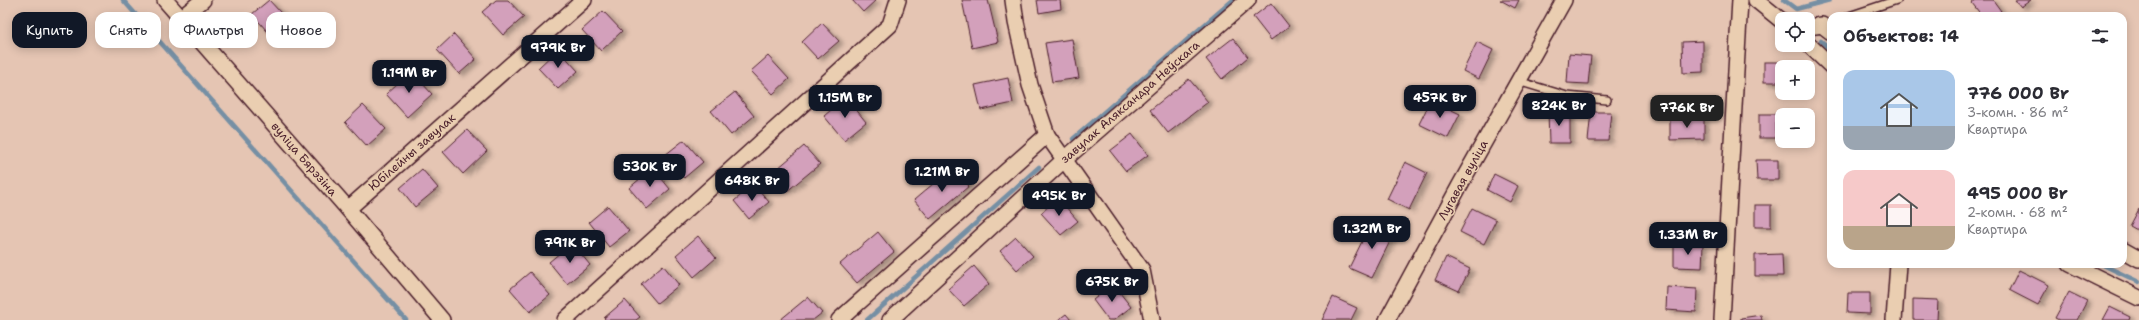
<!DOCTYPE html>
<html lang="ru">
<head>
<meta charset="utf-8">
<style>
	body { margin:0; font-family:"Shantell Sans",sans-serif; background:#f7f7f7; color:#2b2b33; height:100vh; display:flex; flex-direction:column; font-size:15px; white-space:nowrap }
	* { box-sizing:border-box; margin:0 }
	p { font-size:13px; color:#7c7c81 }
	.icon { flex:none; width:22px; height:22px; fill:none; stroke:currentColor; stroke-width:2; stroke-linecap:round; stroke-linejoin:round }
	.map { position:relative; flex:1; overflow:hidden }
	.details { position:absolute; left:1827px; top:12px; width:300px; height:256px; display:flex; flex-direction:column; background:#fff; border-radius:12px; box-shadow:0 2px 10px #0003 }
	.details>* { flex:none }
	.banner { position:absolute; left:12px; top:12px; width:380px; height:36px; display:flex; gap:8px }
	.tools { position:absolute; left:1775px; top:12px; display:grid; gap:8px }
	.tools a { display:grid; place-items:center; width:40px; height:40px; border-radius:8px; background:#fff; box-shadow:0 2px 10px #0003; font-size:20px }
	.price { position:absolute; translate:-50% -34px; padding:0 9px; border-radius:8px; background:#111827; color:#fff; font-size:13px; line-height:26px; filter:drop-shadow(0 1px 2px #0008) }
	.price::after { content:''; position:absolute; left:50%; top:24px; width:12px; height:9px; margin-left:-6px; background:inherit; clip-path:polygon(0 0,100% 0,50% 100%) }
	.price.on { background:#222; color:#fff }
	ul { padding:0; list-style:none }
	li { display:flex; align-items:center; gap:12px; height:100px; padding:0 16px }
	li span { display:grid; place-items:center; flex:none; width:112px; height:80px; border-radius:12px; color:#555 }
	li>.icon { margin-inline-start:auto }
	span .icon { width:48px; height:48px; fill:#fffc; stroke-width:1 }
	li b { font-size:17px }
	h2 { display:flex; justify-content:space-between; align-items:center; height:48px; padding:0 16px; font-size:17px }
	.chip { padding:0 14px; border-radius:12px; background:#fff; box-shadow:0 2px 10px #0003; font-size:14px; line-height:36px }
	.chip.on { background:#111827; color:#fff }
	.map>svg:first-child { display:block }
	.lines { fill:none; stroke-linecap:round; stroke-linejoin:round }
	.stream { stroke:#758fa4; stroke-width:4.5 }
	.building { fill:#d3a0bb; stroke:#4a1f2b; filter:url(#shadow) }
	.lane-casing { stroke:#4a1f2b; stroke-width:10 }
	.street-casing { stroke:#4a1f2b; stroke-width:18 }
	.lane { stroke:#eaceb1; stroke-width:7 }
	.street { stroke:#eaceb1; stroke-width:15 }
	.labels { text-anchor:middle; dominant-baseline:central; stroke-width:3; stroke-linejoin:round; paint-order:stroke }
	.street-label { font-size:12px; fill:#4a1f2b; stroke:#eaceb1 }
</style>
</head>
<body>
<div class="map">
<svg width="2139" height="320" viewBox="0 0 2139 320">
	<defs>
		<filter id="shadow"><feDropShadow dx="4.5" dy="2.5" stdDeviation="2" flood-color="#0004"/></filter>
	</defs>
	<rect width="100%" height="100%" fill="#e5c5b3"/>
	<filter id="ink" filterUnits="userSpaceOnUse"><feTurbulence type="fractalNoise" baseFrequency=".025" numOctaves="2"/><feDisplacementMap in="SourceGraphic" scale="8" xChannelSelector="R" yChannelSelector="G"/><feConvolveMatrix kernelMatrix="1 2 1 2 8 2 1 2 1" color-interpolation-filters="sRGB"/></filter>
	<g filter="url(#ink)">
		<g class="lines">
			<!-- stream -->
			<g class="stream">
				<polyline points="123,0 406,320"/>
				<polyline points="1784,0 1796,9 1830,0"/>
				<polyline points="1821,41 1831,50"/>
				<polyline points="1073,139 1233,0"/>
				<polyline points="2101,264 2139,282"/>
				<polyline points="867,320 1039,167"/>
			</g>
		</g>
		<!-- building -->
		<g class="building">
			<polygon points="269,0 291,24 274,39 252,14"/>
			<polygon points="496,0 508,0 524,17 503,35 482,12"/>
			<polygon points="852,0 876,0 863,12"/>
			<polygon points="962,0 988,0 998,42 972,48"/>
			<polygon points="1037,0 1060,0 1061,9 1039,13"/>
			<polygon points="1500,0 1519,0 1515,8"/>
			<polygon points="1976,0 1993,0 2001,11 1995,16 1982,16 1972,3"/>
			<polygon points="2015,0 2031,0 2021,7"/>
			<polygon points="1271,3 1289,26 1271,40 1253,17"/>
			<polygon points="603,11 622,31 601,51 582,30"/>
			<polygon points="822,23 839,41 818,59 802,42"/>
			<polygon points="454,34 476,59 459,74 437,50"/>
			<polygon points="1233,38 1248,57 1222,79 1206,59"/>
			<polygon points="1072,39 1079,78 1052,82 1045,43"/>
			<polygon points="1703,41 1703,72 1683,73 1682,42"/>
			<polygon points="1477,42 1493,50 1479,79 1463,71"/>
			<polygon points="558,49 578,71 558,89 538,68"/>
			<polygon points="1569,54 1591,56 1588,84 1567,83"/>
			<polygon points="768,56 789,79 773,94 751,71"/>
			<rect x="1764" y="62" width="18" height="20"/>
			<polygon points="411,71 432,94 407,117 386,94"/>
			<polygon points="1008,78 1013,103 981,110 975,85"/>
			<polygon points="1189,79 1208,102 1168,133 1150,110"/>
			<polygon points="735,92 754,116 731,135 711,111"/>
			<polygon points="846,97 866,122 844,140 824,116"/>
			<polygon points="1431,100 1460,114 1448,138 1419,124"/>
			<polygon points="363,105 386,129 367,146 345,122"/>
			<polygon points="1548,111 1570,111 1570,143 1549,143"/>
			<polygon points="1591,112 1611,112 1608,141 1588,141"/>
			<rect x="1759" y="114" width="17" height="24"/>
			<polygon points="1670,118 1704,118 1704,139 1670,140"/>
			<polygon points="467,130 487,151 463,174 443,152"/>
			<polygon points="1132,134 1148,155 1126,171 1110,151"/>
			<polygon points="684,140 703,162 684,178 665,155"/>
			<polygon points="804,146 820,164 786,192 771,174"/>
			<polygon points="1756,160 1778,160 1778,180 1757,180"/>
			<polygon points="1405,162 1427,173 1409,210 1387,199"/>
			<polygon points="953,167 969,186 930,219 914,200"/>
			<polygon points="653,168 670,189 647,209 629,188"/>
			<polygon points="422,169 438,188 415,207 400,188"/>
			<polygon points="1494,174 1518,186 1510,202 1487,190"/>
			<polygon points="754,184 769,202 749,219 734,201"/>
			<polygon points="1058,198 1078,221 1061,235 1041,213"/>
			<rect x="1755" y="205" width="16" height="22"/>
			<polygon points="608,206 629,231 609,247 589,222"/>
			<polygon points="1472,208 1496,220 1484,244 1460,232"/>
			<polygon points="2139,209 2139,231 2130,226"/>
			<polygon points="1371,223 1394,233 1372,278 1349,268"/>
			<polygon points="878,232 894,252 857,283 840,264"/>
			<polygon points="698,236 716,258 694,277 676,255"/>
			<polygon points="1016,237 1033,256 1017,270 1000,251"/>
			<polygon points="572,243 590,265 567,284 549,262"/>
			<polygon points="1674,245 1703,245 1702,268 1674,267"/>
			<polygon points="1782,254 1783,276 1755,276 1755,255"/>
			<polygon points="1446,257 1470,269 1459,291 1435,280"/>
			<polygon points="663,265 679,285 657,303 641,284"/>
			<polygon points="974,266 989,284 964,306 948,289"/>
			<polygon points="2019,270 2049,285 2038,305 2009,290"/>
			<polygon points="530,272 550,295 530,312 510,289"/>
			<polygon points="1113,284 1131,307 1114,320 1108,320 1093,300"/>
			<polygon points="1667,287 1697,289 1696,312 1666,310"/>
			<polygon points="2069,292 2087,301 2077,320 2059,320 2055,318"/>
			<polygon points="1848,293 1870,293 1870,314 1847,313"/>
			<polygon points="808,297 822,313 813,320 780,320"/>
			<polygon points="1333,297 1357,308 1351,320 1322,320"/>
			<polygon points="1913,299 1938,300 1937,320 1913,320"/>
			<polygon points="625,300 640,317 636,320 606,320 604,318"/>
			<polygon points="2110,307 2130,317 2129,320 2103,320"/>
			<polygon points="1066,314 1071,320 1058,320"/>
			<polygon points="1761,315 1762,320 1741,320 1741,318"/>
		</g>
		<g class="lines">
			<defs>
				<g id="lane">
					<polyline points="1849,16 1897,0"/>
					<polyline points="1518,81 1567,96 1607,100"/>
				</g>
				<g id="street">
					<polyline points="165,0 348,209 442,320"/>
					<polyline points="1013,0 1016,22 1030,85 1047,135 1142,270 1152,320"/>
					<polyline points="1756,0 1782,21"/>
					<polyline points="181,18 203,0"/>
					<polyline points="1808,27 1822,25 1831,32"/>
					<polyline points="1808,44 1831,66"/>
					<polyline points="348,209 584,0"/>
					<polyline points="2123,250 2139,259"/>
					<polyline points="2070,264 2139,298"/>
					<polyline points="565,320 890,25 898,0"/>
					<polyline points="839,320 1047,135"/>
					<polyline points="890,320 1065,159 1248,0"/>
					<polyline points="1387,320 1460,185 1564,0"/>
					<polyline points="1722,320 1740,0"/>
					<polyline points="1894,320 1898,264"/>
				</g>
			</defs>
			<!-- lane casing -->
			<use href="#lane" class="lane-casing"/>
			<!-- street casing -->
			<use href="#street" class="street-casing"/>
			<!-- lane -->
			<use href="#lane" class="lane"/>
			<!-- street -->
			<use href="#street" class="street"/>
		</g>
	</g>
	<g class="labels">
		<!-- street labels -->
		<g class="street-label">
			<text transform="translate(1130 102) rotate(-41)">завулак Аляксандра Неўскага</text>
			<text transform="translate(412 152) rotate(-41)">Юбілейны завулак</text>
			<text transform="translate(304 159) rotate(49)">вуліца Бярэзіна</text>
			<text transform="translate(1463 180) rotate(-61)">Лугавая вуліца</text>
		</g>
	</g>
</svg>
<div class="tools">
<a><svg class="icon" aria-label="locate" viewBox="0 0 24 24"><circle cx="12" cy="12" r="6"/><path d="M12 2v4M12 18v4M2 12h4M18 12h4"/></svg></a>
<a>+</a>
<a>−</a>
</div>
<b class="price" style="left:558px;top:69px">979K Br</b>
<b class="price" style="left:409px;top:94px">1.19M Br</b>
<b class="price" style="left:845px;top:119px">1.15M Br</b>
<b class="price" style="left:1440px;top:119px">457K Br</b>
<b class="price" style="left:1559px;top:127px">824K Br</b>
<b class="price on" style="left:1687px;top:129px">776K Br</b>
<b class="price" style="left:650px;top:188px">530K Br</b>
<b class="price" style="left:942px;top:193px">1.21M Br</b>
<b class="price" style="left:752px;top:202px">648K Br</b>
<b class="price" style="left:1059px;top:217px">495K Br</b>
<b class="price" style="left:1372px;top:250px">1.32M Br</b>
<b class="price" style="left:1688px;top:256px">1.33M Br</b>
<b class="price" style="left:570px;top:264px">791K Br</b>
<b class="price" style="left:1112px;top:303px">675K Br</b>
<div class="banner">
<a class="chip on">Купить</a>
<a class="chip">Снять</a>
<a class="chip">Фильтры</a>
<a class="chip">Новое</a>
</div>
<section class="details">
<h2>Объектов: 14<svg class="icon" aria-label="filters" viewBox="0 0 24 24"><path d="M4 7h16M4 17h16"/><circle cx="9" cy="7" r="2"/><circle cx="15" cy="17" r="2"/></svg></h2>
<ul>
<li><span style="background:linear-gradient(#a9c7e8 70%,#9aa5b1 0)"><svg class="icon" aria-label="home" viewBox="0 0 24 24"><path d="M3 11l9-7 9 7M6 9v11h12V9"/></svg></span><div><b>776 000 Br</b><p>3-комн. · 86 m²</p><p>Квартира</p></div></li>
<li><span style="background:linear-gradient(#f6c9c9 70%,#b9a48a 0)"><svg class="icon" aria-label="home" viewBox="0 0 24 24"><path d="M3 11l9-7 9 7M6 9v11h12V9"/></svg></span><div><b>495 000 Br</b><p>2-комн. · 68 m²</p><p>Квартира</p></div></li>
</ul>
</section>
</div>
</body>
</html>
